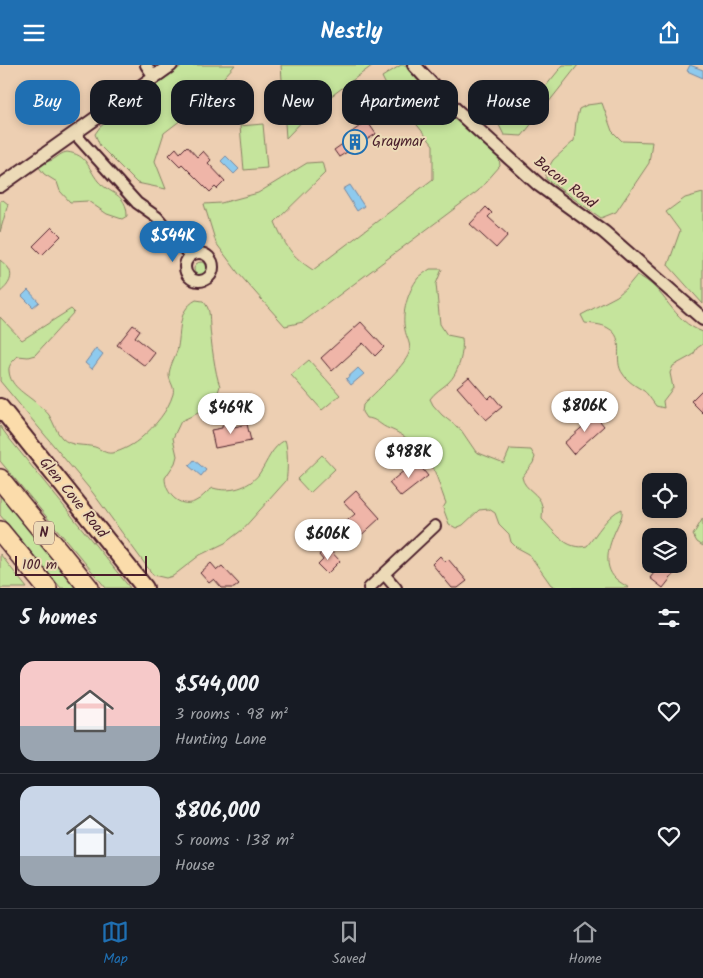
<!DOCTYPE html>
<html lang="en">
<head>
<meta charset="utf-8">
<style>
	body { margin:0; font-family:Kalam,sans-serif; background:#20242c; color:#f1f3f6; height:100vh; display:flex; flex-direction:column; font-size:19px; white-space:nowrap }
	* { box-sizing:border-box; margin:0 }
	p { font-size:16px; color:#9ea1a6 }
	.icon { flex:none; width:28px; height:28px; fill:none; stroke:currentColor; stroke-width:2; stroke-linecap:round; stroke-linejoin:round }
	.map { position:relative; height:523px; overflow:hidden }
	.side { display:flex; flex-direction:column; background:#171b24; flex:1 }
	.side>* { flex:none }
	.banner { position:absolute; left:15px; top:15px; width:674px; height:45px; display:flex; gap:10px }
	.buttons { position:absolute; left:642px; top:408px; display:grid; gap:10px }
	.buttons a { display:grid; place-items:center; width:45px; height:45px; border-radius:10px; background:#171b24; box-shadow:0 2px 8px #0003; font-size:25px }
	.scale { position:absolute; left:15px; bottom:12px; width:132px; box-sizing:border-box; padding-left:5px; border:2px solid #4a1f2b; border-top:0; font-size:14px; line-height:18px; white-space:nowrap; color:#4a1f2b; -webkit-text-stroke:4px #ecdab7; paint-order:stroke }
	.price { position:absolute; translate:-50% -42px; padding:0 11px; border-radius:18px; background:#fff; color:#222; font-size:16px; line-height:32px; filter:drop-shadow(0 1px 2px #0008) }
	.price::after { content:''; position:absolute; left:50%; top:30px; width:15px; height:11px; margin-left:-8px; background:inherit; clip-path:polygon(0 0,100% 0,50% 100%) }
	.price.selected { background:#1f6fb2; color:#fff }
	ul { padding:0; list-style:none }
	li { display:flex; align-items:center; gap:15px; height:125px; padding:0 20px }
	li+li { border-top:1px solid #363941 }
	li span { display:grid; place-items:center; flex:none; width:140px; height:100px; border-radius:15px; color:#555 }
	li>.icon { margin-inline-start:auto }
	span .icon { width:60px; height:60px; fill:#fffc; stroke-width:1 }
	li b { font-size:21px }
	h2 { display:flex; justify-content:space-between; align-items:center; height:60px; padding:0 20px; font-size:21px }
	.pill { padding:0 18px; border-radius:15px; background:#171b24; box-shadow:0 2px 8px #0003; font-size:18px; line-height:45px }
	.pill.selected { background:#1f6fb2; color:#fff }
	header { display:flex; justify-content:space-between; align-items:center; height:65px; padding:0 20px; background:#1f6fb2; color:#fff; font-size:22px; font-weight:700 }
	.tabs { display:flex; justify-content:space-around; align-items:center; height:70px; border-top:1px solid #363941; background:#171b24; font-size:14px; color:#9ea1a6 }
	.tabs a { display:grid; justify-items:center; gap:2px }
	.tabs .selected { color:#1f6fb2 }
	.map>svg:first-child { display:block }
	.green { fill:#c5e49c; stroke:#888264 }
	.water { fill:#8ecaee; stroke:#7386a0 }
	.building { fill:#efb5a8; stroke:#4a1f2b }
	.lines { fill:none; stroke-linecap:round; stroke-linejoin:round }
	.minor-casing { stroke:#4a1f2b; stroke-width:14 }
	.tertiary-casing { stroke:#4a1f2b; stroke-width:16 }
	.primary-casing { stroke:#4a1f2b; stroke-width:20 }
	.motorway-casing { stroke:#4a1f2b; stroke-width:22 }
	.minor { stroke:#ecdab7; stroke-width:10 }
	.tertiary { stroke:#ecdab7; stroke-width:12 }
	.primary { stroke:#fbdcab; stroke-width:16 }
	.motorway { stroke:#fbdcab; stroke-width:19 }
	.labels { text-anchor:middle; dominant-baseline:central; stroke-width:4; stroke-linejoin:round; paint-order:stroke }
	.shield { fill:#ecdab7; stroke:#7b5755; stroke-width:1 }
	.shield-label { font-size:14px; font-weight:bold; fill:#4a1f2b }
	.poi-label { font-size:15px; fill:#4a1f2b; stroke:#ecdab7; text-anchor:start }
	.street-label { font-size:15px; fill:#4a1f2b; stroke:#ecdab7 }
</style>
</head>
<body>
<header><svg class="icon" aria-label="menu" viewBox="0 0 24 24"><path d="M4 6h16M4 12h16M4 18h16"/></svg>Nestly<svg class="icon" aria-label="share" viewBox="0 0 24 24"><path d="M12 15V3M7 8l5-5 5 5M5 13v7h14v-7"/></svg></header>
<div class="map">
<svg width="703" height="523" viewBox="0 0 703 523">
	<rect width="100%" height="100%" fill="#edcfb2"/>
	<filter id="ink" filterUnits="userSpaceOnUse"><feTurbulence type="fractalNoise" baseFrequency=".02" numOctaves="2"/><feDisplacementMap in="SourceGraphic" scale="10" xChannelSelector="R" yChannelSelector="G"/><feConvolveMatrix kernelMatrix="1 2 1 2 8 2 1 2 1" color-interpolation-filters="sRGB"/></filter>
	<g filter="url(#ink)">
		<!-- green -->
		<g class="green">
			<polygon points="183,0 235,0 194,45 164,68 155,96 166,124 137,118 100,81 95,69 100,62"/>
			<polygon points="281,0 373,0 314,44 286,73"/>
			<path d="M401,0H408L476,72L499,92L500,101L478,126L303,257L285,261L239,209L216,178L204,139L221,138L258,128L307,98L322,97L325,108L275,157C285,180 291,191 313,205L433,114V80L387,22L382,12Z"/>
			<polygon points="563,0 578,0 522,71 504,70 496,54 501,35 536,33"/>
			<polygon points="602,38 612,66 622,76 652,77 649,98 616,147 601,153 546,114 546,107 553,95 574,76 576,56 579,44 587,40"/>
			<polygon points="263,59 267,103 244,105 240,61"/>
			<path d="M67,87C88,90 87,102 98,116C109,129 127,128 127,151L122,154L107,149L88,136L70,137L60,126L57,117L44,109L38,101L45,96C54,98 58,88 67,87Z"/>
			<polygon points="703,128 703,239 668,200 680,166 666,147 685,133"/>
			<polygon points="3,135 8,139 0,167 0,136"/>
			<path d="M0,195C3,198 7,200 9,204C14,213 7,222 0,227Z"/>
			<circle cx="201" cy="204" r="7"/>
			<path d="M430,204H442L436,219L440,259L447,270L462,273C464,287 459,308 448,318C441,324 435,327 430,334L433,340L442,350L461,365L476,387L504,398L510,384L531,385L535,392L533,398L522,412C524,425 540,428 542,441C543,445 542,450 542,454C555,467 566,486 587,481C597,469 607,450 622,444C623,451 620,455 617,462C610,477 601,500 616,514C619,517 625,520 629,523H558L551,520L529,489L516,482L511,477L509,469L499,459L495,448L489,444L479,445L463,460L456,463L449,459L443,443L446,438C441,426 435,404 429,394C420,382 403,369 390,364C380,361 377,353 366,353L362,347L363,340C374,328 404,302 409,288C412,280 406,272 405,265C401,249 408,226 418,213C421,210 426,207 430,204Z"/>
			<path d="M637,210C666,223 671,256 703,267V279L697,283L693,290L673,301L670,308L673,323L663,336L664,343L656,341C652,336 648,329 644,326C636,321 628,317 623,309C612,295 627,273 608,263C602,259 592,259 585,258L581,250L617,231L627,222Z"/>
			<path d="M196,235L203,236C211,244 209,251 210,262C211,276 215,309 220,321L216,333L209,343L181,356L173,373L177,391L175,398L165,413C165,428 179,443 194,437C202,434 206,426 213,423C229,428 249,423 259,409C268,396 271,383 285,375C288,382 288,409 286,416L242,465L225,478L200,490L173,511L166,513L153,510L93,428L0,316V252L22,275L71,244L74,247L35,290L28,292L18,291C14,295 8,300 9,306C10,323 29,330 38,340C42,343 46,346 49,350C54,358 56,367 62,373C71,382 84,379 95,382C101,384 105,389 112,388C122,386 135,379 142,372C155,361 168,346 173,329C175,322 170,318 169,311C169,303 174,294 177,286C182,267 176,246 196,235Z"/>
			<polygon points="309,295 340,330 322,345 291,310"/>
			<polygon points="0,361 8,372 130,523 106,523 0,396"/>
			<polygon points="322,390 335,404 310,428 297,414"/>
			<polygon points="0,429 77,523 61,523 0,450"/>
			<polygon points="703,453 703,481 697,477 693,470"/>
			<polygon points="0,489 27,523 0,523"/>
		</g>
		<!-- water -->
		<g class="water">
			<polygon points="690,0 703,5 703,13 687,6"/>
			<polygon points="226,91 239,104 234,109 221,96"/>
			<polygon points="350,120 364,141 357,146 343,124"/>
			<polygon points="28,225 39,237 33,242 22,231"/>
			<polygon points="96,283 103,289 92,304 85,298"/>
			<polygon points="358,303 364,309 351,320 346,314"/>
			<polygon points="194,395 206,405 201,411 189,401"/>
		</g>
		<!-- building -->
		<g class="building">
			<polygon points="367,56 376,69 339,92 334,85 351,73 349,69"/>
			<polygon points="187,81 197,92 203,86 211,95 208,98 225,116 217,124 215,122 210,127 182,99 180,101 169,90 176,83 180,88"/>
			<polygon points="486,142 492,148 488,152 508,170 496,183 470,159"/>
			<polygon points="52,162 61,171 42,190 33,181"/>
			<polygon points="361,257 384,282 375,291 363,278 332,306 321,293"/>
			<polygon points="133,260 140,265 135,272 155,288 145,301 117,280"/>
			<polygon points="469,312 488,334 492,330 502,342 486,355 457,322"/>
			<polygon points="703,324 703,348 691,336"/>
			<polygon points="591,345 604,361 573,389 564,378 588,357 583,352"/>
			<polygon points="233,358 234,362 247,359 251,376 215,383 211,365 222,363 222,361"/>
			<polygon points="416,396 428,411 401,432 389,418"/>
			<polygon points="356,426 380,453 356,475 342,460 355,449 344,437"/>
			<polygon points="327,482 340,496 327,509 318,500 323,495 319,490"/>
			<polygon points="440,491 445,497 448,494 467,516 458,523 452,523 432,499"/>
			<polygon points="211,498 217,505 222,501 239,519 234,523 222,523 214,514 209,518 200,508"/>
			<polygon points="661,499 682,499 663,523 650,513"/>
		</g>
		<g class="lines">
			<defs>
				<g id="minor">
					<polyline points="146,0 154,12"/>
					<polyline points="75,69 137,138 157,152 190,191"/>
					<circle cx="199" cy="202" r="14"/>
					<polyline points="384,509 396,523"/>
					<polyline points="369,523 435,461"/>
				</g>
				<g id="tertiary">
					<polyline points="414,0 455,44 539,120 604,167 703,254"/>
					<polyline points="0,121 171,0"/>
				</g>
				<polyline id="primary" points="0,342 145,523"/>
				<g id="motorway">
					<polyline points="0,414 89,523"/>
					<polyline points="0,466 47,523"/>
				</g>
			</defs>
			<!-- minor casing -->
			<use href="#minor" class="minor-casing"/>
			<!-- tertiary casing -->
			<use href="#tertiary" class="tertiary-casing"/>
			<!-- primary casing -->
			<use href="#primary" class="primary-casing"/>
			<!-- motorway casing -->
			<use href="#motorway" class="motorway-casing"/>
			<!-- minor -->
			<use href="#minor" class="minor"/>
			<!-- tertiary -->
			<use href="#tertiary" class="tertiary"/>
			<!-- primary -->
			<use href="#primary" class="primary"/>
			<!-- motorway -->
			<use href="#motorway" class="motorway"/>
		</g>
	</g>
	<!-- icons -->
	<defs>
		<symbol id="building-ring" viewBox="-11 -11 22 22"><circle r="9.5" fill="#ecdab7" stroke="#1f6fb2" stroke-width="1.5"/><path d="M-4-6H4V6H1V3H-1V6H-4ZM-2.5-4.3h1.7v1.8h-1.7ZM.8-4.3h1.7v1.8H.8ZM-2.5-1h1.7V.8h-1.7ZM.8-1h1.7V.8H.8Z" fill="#1f6fb2"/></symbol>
	</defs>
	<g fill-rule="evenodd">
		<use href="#building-ring" x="341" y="63" width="28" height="28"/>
	</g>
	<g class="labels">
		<!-- shield labels -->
		<rect class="shield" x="34" y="456.5" width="20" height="23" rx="4"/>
		<g class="shield-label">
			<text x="44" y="468">N</text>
		</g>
		<!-- poi labels -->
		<g class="poi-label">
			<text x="372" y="77">Graymar</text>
		</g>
		<!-- street labels -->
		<g class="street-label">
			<text transform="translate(565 118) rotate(38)">Bacon Road</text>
			<text transform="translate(73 433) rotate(51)">Glen Cove Road</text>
		</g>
	</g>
</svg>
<div class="buttons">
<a><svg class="icon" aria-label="locate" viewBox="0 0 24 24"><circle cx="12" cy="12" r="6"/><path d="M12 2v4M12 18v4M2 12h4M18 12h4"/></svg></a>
<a><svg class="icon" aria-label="layers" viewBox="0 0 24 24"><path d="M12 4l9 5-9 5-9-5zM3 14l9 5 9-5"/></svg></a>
</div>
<div class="scale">100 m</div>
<b class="price selected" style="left:173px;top:198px">$544K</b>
<b class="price" style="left:585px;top:368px">$806K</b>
<b class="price" style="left:231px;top:370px">$469K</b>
<b class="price" style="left:409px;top:414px">$988K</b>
<b class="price" style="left:328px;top:496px">$606K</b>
<div class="banner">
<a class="pill selected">Buy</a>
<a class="pill">Rent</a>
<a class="pill">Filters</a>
<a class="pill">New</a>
<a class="pill">Apartment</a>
<a class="pill">House</a>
</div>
</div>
<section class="side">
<h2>5 homes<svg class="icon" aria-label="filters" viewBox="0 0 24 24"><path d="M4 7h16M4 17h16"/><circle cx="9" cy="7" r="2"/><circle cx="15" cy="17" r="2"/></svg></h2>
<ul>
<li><span style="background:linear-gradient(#f6c9c9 65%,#9aa5b1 0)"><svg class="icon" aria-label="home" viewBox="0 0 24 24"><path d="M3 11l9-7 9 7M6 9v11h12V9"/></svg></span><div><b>$544,000</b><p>3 rooms · 98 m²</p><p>Hunting Lane</p></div><svg class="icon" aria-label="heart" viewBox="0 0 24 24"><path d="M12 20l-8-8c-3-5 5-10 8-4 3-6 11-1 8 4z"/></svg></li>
<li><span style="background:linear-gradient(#c9d6e8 70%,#9aa5b1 0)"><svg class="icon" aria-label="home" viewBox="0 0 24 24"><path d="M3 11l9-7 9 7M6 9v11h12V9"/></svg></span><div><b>$806,000</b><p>5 rooms · 138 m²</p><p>House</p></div><svg class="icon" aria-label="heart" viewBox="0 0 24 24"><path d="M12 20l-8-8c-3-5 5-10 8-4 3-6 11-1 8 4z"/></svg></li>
</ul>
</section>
<nav class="tabs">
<a class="selected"><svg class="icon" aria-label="map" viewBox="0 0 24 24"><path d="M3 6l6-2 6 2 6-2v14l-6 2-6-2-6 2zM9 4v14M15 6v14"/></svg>Map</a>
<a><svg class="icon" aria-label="saved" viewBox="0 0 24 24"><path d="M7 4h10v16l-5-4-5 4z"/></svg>Saved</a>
<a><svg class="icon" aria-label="home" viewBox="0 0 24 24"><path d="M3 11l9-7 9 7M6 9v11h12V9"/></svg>Home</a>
</nav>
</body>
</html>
